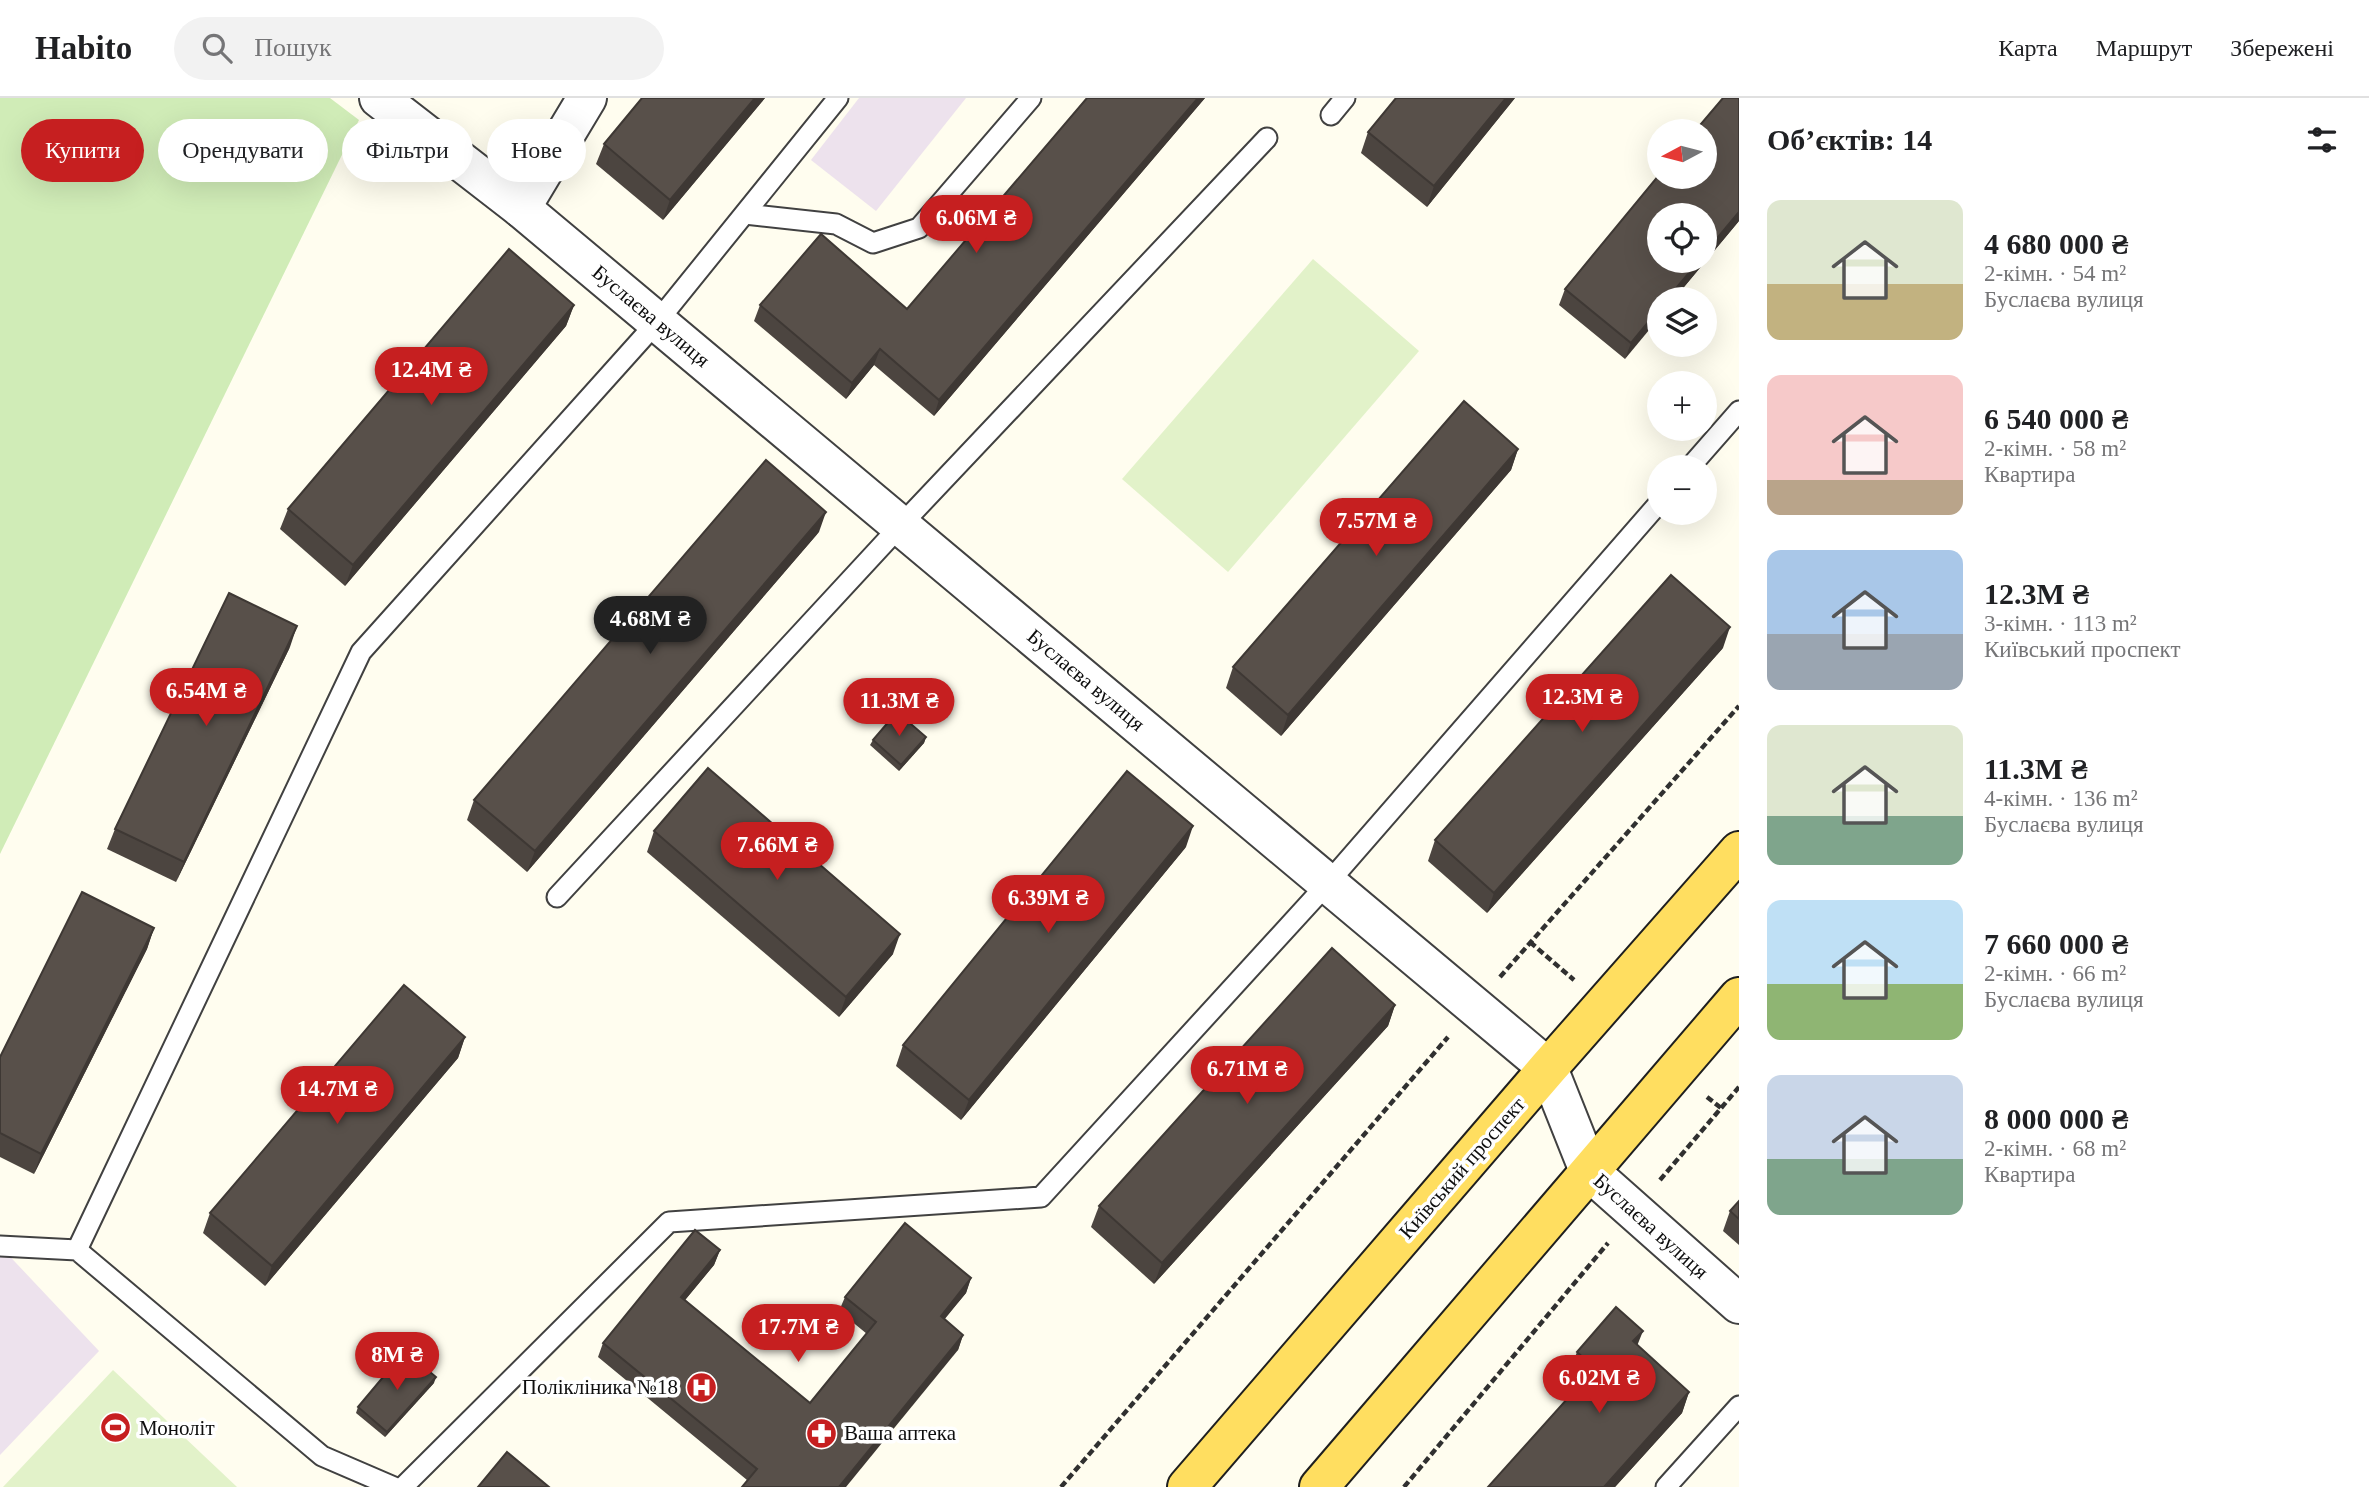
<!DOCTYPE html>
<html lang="uk">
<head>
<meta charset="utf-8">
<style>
	body { margin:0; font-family:"Times New Roman",serif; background:#f2f2f2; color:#202124; height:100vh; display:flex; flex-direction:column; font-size:26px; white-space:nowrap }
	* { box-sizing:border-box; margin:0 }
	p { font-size:23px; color:#757577 }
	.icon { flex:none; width:38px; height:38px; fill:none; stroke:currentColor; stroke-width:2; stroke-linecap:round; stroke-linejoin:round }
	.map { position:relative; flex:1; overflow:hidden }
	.details { display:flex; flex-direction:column; background:#fff; width:630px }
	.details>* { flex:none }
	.top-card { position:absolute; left:21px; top:21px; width:665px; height:63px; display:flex; gap:14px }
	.needle { width:46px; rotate:263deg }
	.buttons { position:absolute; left:1647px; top:21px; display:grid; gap:14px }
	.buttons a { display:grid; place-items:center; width:70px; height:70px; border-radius:50%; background:#fff; box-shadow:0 7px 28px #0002; font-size:35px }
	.price { position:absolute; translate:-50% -60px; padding:0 16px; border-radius:24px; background:#c61f20; color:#fff; font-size:23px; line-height:46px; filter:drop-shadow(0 2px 4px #0008) }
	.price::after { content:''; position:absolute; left:50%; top:42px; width:21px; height:16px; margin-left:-10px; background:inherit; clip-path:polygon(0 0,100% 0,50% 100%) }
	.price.on { background:#222; color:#fff }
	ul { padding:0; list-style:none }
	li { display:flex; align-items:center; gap:21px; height:175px; padding:0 28px }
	li span { display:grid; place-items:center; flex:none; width:196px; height:140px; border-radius:14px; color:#555 }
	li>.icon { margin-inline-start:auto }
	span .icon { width:84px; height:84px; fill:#fffc; stroke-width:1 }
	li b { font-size:30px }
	h2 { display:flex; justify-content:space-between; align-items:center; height:84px; padding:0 28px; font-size:30px }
	.pill { padding:0 24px; border-radius:32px; background:#fff; box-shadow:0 7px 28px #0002; font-size:24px; line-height:63px }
	.pill.on { background:#c61f20; color:#fff }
	header { display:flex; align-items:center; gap:42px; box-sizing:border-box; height:98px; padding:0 35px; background:#fff; border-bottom:2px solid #e0e0e0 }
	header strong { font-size:33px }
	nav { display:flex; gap:38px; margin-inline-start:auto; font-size:24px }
	.search { width:490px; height:63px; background:#f2f2f2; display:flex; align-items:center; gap:18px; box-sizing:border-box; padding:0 24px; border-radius:38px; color:#757577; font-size:26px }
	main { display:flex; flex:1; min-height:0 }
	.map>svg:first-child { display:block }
	.industrial { fill:#ede2ed }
	.green { fill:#d0ecb7 }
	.pitch { fill:#e2f2c9 }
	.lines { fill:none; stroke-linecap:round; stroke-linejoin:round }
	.service-casing { stroke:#414141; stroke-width:23 }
	.minor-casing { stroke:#414141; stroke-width:42 }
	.primary-casing { stroke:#1f1f1f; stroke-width:42 }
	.path { stroke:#303030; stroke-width:4.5; stroke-dasharray:7 3.5; stroke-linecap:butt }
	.service { stroke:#fff; stroke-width:19 }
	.minor { stroke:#fff; stroke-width:38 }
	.primary { stroke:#ffde60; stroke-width:38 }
	.wall { fill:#4c4540 }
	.shaded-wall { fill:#3e3834 }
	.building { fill:#58504a; stroke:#3e3834; stroke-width:2 }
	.labels { text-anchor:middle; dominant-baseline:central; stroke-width:7; stroke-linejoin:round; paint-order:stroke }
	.street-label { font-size:21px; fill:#0e0e0e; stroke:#fff }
	.poi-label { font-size:21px; fill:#0e0e0e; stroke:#fff; text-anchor:start }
</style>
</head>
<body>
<header>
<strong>Habito</strong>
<div class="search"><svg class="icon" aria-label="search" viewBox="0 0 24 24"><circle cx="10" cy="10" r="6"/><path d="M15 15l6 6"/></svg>Пошук</div>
<nav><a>Карта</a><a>Маршрут</a><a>Збережені</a></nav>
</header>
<main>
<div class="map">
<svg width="1739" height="1389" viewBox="0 0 1739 1389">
	<rect width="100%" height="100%" fill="#fffdef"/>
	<!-- industrial -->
	<g class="industrial">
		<polygon points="859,0 966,0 876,113 811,62"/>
		<polygon points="0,1148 99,1253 0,1357"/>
	</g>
	<!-- green -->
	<polygon class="green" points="0,0 330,0 359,22 0,756"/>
	<!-- pitch -->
	<g class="pitch">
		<polygon points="1313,161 1419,253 1228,474 1122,381"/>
		<polygon points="113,1272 237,1389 3,1389"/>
	</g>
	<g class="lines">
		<defs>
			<g id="service">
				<polyline points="1331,17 1345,0"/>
				<polyline points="745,116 836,126 873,145 919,130 1031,0"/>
				<polyline points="1690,369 1739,313"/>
				<polyline points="557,799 901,427 1267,40"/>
				<polyline points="0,1148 77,1152 322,1358 394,1389"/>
				<polyline points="77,1152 361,554 657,224 838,0"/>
				<polyline points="403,1389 669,1124 1041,1099 1328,785 1659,405"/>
				<polyline points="1666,1389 1739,1308"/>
			</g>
			<g id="minor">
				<polyline points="379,0 521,110 1548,970 1589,1073 1739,1206"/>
				<polyline points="521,110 587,0"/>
			</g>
			<g id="primary">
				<polyline points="1187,1389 1548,970 1739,753"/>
				<polyline points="1319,1389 1739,899"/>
			</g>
		</defs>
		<!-- service casing -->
		<use href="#service" class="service-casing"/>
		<!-- minor casing -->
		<use href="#minor" class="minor-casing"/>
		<!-- primary casing -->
		<use href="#primary" class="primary-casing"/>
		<!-- path -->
		<g class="path">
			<polyline points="1530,844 1574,882"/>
			<polyline points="1500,879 1739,608"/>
			<polyline points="1707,999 1721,1010"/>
			<polyline points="1660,1082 1739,989"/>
			<polyline points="1061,1389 1448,939"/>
			<polyline points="1404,1389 1608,1145"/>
		</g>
		<!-- service -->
		<use href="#service" class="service"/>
		<!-- minor -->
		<use href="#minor" class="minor"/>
		<!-- primary -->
		<use href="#primary" class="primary"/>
	</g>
	<!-- wall -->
	<g class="wall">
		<polygon points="642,0 765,0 663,122 596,66 604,46"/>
		<polygon points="1087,0 1205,0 934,318 874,267 846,301 754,223 760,207 907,211"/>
		<polygon points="1515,0 1427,109 1361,55 1368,34"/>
		<polygon points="1739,123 1674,201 1659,201 1625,261 1559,207 1565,191"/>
		<polygon points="574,207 566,228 345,488 280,431 288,411"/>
		<polygon points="1518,351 1511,372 1281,638 1226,590 1233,569"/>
		<polygon points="819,434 527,774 467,722 474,702"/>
		<polygon points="290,549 176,784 107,751 115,731"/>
		<polygon points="1723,550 1487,815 1428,763 1435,742"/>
		<polygon points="926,639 924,645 899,673 870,647 873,642"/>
		<polygon points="654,733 893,856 839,919 647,754"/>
		<polygon points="1186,749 961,1022 896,968 903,947"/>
		<polygon points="154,830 147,851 34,1076 0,1059 0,959"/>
		<polygon points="1395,907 1388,928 1154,1186 1091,1129 1099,1108"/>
		<polygon points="465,939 458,960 265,1188 203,1135 210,1115"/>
		<polygon points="1739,1103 1739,1147 1723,1133 1730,1113"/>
		<polygon points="720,1152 714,1167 685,1202 810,1305 867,1236 839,1213 845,1199 971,1180 966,1195 944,1221 963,1237 958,1252 747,1382 598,1259 603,1245"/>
		<polygon points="1638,1247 1689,1294 1682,1315 1615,1389 1488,1389 1582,1285 1569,1274 1577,1254"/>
		<polygon points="434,1285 385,1339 356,1315 358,1309"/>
	</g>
	<!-- shaded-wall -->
	<g class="shaded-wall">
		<polygon points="755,0 765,0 663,122 670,102"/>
		<polygon points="1198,0 1205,0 934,318 939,302"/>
		<polygon points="1506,0 1515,0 1427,109 1434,88"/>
		<polygon points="1739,114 1739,123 1674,201 1667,201 1699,163 1704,163 1704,156"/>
		<polygon points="574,207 566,228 345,488 353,467"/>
		<polygon points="1659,211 1659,220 1625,261 1631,245"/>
		<polygon points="880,251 874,267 846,301 852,285"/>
		<polygon points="1518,351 1511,372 1281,638 1288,617"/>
		<polygon points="826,414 819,434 527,774 535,753"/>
		<polygon points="297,528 290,549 176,784 184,764"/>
		<polygon points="1730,529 1723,550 1487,815 1494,795"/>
		<polygon points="926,639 924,645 899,673 901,667"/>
		<polygon points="1193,728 1186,749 961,1022 969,1002"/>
		<polygon points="154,830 147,851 34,1076 41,1056"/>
		<polygon points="900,836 893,856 839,919 846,899"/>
		<polygon points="1395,907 1388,928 1154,1186 1162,1165"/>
		<polygon points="465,939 458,960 265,1188 272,1168"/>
		<polygon points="720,1152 714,1167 676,1213 681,1199"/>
		<polygon points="971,1180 966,1195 935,1233 941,1218"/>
		<polygon points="1643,1233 1635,1253 1633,1243"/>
		<polygon points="963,1237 958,1252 846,1389 839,1389"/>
		<polygon points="436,1279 434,1285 385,1339 387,1334"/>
		<polygon points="1689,1294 1682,1315 1615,1389 1604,1389"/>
	</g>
	<!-- building -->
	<g class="building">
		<polygon points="642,0 755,0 670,102 604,46"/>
		<polygon points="1087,0 1198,0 939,302 880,251 852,285 760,207 821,136 907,211"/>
		<polygon points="1396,0 1506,0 1434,88 1368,34"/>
		<polygon points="1723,0 1739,0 1739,114 1704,156 1704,117 1659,117 1659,163 1699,163 1667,201 1659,201 1659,211 1631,245 1565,191 1659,77 1659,79 1704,79 1704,33 1695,33"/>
		<polygon points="509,151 574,207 353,467 288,411"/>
		<polygon points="1464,303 1518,351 1288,617 1233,569"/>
		<polygon points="766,362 826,414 535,753 474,702"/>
		<polygon points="1671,477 1730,529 1494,795 1435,742"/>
		<polygon points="229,495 297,528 184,764 115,731"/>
		<polygon points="897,614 926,639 901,667 873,642"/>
		<polygon points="708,670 900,836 846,899 654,733"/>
		<polygon points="1127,673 1193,728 969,1002 903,947"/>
		<polygon points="82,794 154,830 41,1056 0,1035 0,959"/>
		<polygon points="1332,850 1395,907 1162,1165 1099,1108"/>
		<polygon points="404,887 465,939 272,1168 210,1115"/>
		<polygon points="1739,1103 1739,1121 1730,1113"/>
		<polygon points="905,1125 971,1180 941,1218 963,1237 839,1389 742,1389 757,1371 603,1245 695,1132 720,1152 681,1199 810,1305 876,1224 845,1199"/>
		<polygon points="1616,1209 1643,1233 1633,1243 1689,1294 1604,1389 1488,1389 1595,1270 1577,1254"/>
		<polygon points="405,1253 436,1279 387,1334 358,1309"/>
		<polygon points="507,1354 549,1389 478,1389"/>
	</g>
	<!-- icons -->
	<defs>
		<symbol id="hospital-disc" viewBox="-11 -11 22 22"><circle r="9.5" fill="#c61f20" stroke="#fff"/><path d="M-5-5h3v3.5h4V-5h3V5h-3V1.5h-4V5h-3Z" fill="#fff"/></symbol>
		<symbol id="stadium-disc" viewBox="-11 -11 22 22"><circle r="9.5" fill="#c61f20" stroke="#fff"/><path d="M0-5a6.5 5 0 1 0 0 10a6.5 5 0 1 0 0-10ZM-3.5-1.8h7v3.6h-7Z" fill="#fff"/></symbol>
		<symbol id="pharmacy-disc" viewBox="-11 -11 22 22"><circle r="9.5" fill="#c61f20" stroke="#fff"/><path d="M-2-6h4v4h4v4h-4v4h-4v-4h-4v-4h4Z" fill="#fff"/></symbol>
	</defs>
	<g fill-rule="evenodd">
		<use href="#hospital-disc" x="684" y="1272" width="35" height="35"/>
		<use href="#stadium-disc" x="98" y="1312" width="35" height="35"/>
		<use href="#pharmacy-disc" x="804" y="1318" width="35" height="35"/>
	</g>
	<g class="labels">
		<!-- street labels -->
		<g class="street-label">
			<text transform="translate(651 218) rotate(40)">Буслаєва вулиця</text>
			<text transform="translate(1086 582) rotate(40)">Буслаєва вулиця</text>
			<text transform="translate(1462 1070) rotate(-49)">Київський проспект</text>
			<text transform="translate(1651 1128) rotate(42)">Буслаєва вулиця</text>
		</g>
		<!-- poi labels -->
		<g class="poi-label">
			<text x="678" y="1289" text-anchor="end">Полікліника №18</text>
			<text x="139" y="1330">Моноліт</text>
			<text x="844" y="1335">Ваша аптека</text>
		</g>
	</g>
</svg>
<div class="buttons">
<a><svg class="needle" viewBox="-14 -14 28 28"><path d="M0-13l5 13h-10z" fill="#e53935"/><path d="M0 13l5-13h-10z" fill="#757577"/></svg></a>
<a><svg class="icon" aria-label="locate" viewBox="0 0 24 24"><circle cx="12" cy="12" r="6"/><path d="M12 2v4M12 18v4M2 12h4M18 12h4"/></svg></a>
<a><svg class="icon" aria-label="layers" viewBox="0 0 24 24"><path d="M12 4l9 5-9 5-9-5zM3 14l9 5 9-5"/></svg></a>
<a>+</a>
<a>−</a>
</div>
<b class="price" style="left:976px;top:157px">6.06M ₴</b>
<b class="price" style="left:431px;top:309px">12.4M ₴</b>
<b class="price" style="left:1376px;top:460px">7.57M ₴</b>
<b class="price on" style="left:650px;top:558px">4.68M ₴</b>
<b class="price" style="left:206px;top:630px">6.54M ₴</b>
<b class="price" style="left:1582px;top:636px">12.3M ₴</b>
<b class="price" style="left:899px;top:640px">11.3M ₴</b>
<b class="price" style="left:777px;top:784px">7.66M ₴</b>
<b class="price" style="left:1048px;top:837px">6.39M ₴</b>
<b class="price" style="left:1247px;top:1008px">6.71M ₴</b>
<b class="price" style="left:337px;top:1028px">14.7M ₴</b>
<b class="price" style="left:798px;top:1266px">17.7M ₴</b>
<b class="price" style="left:397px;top:1294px">8M ₴</b>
<b class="price" style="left:1599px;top:1317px">6.02M ₴</b>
<div class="top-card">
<a class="pill on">Купити</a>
<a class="pill">Орендувати</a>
<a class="pill">Фільтри</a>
<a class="pill">Нове</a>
</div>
</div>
<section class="details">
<h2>Об’єктів: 14<svg class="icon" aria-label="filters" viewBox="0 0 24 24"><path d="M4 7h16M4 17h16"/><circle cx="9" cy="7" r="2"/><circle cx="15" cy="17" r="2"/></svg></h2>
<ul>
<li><span style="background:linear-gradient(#dfe7d0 60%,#c2b280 0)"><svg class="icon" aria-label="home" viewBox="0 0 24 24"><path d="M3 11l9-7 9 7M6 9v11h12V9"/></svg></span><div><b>4 680 000 ₴</b><p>2-кімн. · 54 m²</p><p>Буслаєва вулиця</p></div></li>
<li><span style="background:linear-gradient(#f6c9c9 75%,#b9a48a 0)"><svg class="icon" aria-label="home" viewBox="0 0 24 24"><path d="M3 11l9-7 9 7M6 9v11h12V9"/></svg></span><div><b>6 540 000 ₴</b><p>2-кімн. · 58 m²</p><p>Квартира</p></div></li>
<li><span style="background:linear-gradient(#a9c7e8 60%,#9aa5b1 0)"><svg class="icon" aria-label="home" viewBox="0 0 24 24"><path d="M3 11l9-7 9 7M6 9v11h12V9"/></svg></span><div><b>12.3M ₴</b><p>3-кімн. · 113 m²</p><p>Київський проспект</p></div></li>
<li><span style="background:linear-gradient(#dfe7d0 65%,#7fa58c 0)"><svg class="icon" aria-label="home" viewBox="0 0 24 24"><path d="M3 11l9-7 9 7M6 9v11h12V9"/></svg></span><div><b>11.3M ₴</b><p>4-кімн. · 136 m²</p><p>Буслаєва вулиця</p></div></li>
<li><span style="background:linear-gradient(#bfe0f5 60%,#8fb573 0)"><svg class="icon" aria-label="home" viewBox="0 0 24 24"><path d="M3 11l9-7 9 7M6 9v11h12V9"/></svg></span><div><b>7 660 000 ₴</b><p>2-кімн. · 66 m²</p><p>Буслаєва вулиця</p></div></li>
<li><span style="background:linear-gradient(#c9d6e8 60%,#7fa58c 0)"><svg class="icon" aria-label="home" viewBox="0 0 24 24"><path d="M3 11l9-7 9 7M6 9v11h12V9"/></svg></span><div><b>8 000 000 ₴</b><p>2-кімн. · 68 m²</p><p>Квартира</p></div></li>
</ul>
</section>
</main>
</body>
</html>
